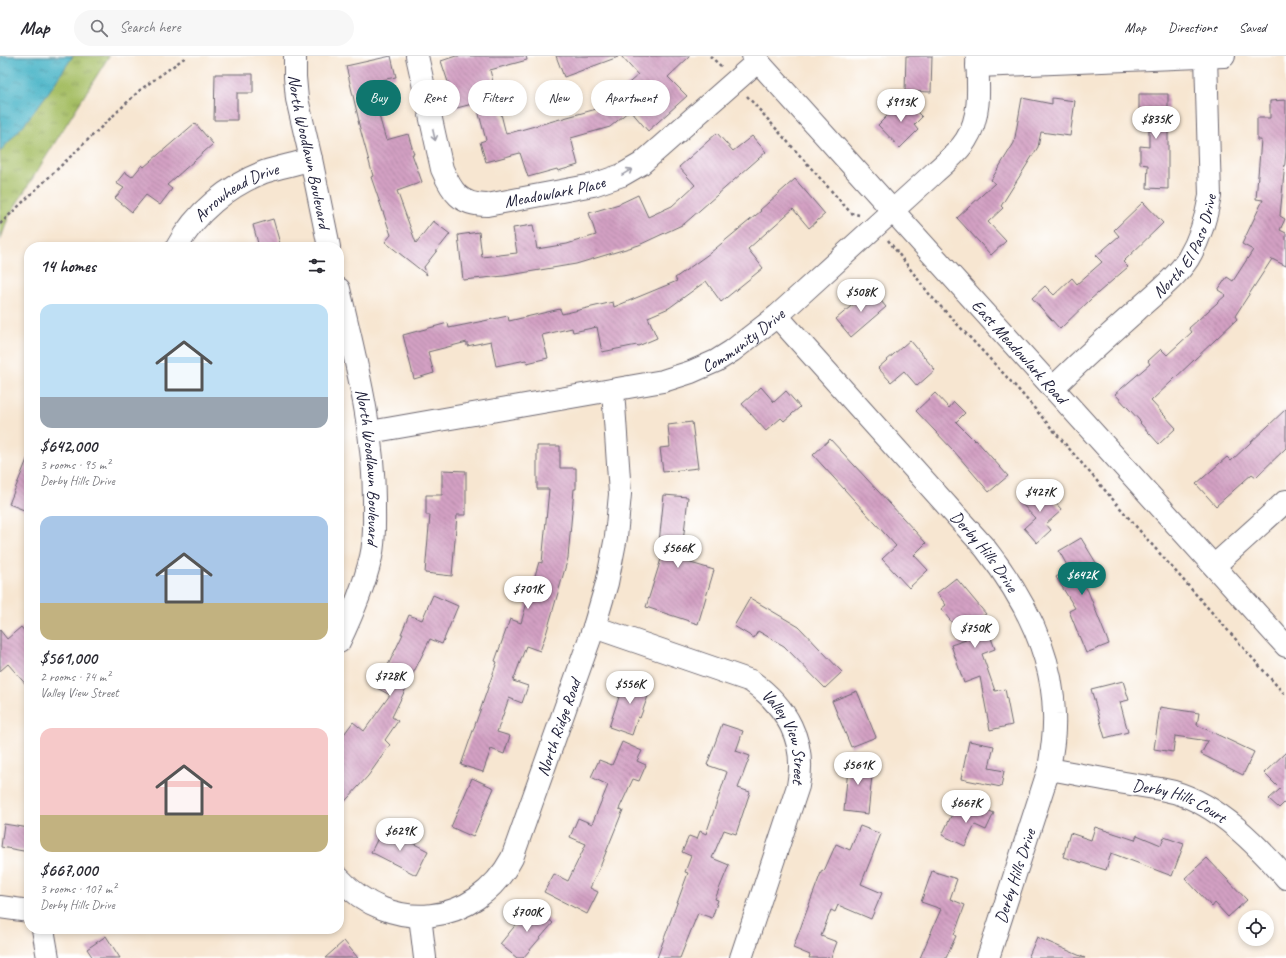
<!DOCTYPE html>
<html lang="en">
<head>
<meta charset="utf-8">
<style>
	body { margin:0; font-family:Caveat,sans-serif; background:#f7f7f7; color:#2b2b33; height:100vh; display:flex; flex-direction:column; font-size:15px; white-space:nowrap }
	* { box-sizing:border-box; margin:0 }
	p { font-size:13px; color:#7c7c81 }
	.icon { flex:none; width:22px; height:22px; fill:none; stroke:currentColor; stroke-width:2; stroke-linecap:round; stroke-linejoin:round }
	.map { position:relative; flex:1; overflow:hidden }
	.drawer { position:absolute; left:24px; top:186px; width:320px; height:692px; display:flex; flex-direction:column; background:#fff; border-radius:16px; box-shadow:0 2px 6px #0003 }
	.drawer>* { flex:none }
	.guide { position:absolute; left:356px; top:24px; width:380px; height:36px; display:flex; gap:8px }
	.fabs { position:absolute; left:1238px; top:854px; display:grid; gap:8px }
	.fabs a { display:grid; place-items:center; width:36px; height:36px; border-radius:50%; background:#fff; box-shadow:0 2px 6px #0003; font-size:20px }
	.price { position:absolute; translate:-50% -34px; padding:0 9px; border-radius:14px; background:#fff; color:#222; font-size:13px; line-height:26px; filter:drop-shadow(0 1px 2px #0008) }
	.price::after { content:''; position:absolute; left:50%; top:24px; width:12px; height:9px; margin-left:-6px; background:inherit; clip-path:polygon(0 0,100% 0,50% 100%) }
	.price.current { background:#0f766e; color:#fff }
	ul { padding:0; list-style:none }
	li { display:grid; align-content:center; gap:8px; height:212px; padding:0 16px }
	li span { display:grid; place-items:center; height:124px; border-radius:12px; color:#555 }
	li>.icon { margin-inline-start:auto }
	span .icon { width:72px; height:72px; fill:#fffc; stroke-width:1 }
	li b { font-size:17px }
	h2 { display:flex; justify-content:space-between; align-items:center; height:48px; padding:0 16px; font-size:17px }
	.tag { padding:0 14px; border-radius:18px; background:#fff; box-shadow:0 2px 6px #0003; font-size:14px; line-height:36px }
	.tag.current { background:#0f766e; color:#fff }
	header { display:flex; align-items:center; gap:24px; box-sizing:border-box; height:56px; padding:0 20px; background:#fff; border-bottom:1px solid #e1e1e2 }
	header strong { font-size:19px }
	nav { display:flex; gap:22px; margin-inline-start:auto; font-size:14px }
	.search { width:280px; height:36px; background:#f7f7f7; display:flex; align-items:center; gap:10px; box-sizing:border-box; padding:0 14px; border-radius:22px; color:#7c7c81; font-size:15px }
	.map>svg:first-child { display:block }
	.grass { fill:url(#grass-tufts); stroke:#647050 }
	.water { fill:url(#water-ripples); stroke:#366c82 }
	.building { fill:url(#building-back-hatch) }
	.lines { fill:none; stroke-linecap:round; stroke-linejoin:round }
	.minor-casing { stroke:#6d6770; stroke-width:24 }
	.major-casing { stroke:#6d6770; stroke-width:24 }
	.path { stroke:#6d6770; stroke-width:2.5; stroke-dasharray:3 3; stroke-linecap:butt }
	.minor { stroke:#fff; stroke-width:22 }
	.major { stroke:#fff; stroke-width:22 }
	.oneway { stroke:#9c9ca7 }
	.labels { text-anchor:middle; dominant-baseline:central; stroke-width:3; stroke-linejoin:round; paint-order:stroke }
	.street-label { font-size:17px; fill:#22223b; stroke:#fff }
</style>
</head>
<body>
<header>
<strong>Map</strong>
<div class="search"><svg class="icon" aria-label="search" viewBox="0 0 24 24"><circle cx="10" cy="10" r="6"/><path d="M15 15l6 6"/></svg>Search here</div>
<nav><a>Map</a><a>Directions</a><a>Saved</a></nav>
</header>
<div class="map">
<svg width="1286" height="902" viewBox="0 0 1286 902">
	<defs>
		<pattern id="grass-tufts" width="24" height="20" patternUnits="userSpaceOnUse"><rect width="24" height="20" fill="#a5be64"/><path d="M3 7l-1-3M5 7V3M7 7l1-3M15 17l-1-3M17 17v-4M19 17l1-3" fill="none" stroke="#869a54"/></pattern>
		<pattern id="water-ripples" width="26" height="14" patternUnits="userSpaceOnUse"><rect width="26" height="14" fill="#4bb5c8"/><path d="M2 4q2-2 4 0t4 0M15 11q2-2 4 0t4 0" fill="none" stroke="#3e93a4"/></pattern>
		<pattern id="building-back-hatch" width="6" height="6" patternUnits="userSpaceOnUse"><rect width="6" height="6" fill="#d3a0c3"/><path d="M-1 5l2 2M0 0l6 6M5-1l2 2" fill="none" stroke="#ab82a0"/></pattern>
	</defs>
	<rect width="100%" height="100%" fill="#fff"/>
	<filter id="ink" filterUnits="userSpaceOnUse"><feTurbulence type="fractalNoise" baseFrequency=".025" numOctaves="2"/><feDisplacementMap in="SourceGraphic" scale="8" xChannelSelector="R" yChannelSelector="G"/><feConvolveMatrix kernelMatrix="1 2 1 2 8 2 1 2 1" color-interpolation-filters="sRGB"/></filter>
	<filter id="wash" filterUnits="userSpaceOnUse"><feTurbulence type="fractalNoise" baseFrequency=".012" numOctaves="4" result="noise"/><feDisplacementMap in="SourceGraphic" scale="16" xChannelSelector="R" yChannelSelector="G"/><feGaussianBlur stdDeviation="0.9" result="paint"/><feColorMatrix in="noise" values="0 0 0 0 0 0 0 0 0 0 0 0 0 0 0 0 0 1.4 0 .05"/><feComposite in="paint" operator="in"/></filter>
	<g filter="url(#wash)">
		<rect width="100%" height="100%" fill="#f7e6d1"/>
		<!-- grass -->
		<polygon class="grass" points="0,0 109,0 9,160 0,185"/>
		<!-- water -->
		<polygon class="water" points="0,0 73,0 48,37 26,66 0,96"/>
		<g id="blocks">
			<!-- building -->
			<g class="building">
				<polygon points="391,0 396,21 372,26 380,63 386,84 408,78 414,98 412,98 422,126 397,135 416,187 433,165 450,178 424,211 427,219 385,186 391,179 371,121 373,120 358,65 359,65 346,10"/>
				<polygon points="456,0 526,0 527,4 490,14 506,78 600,52 638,19 621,0 690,0 668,21 687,40 648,75 630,54 610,71 571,82 578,109 558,115 557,113 528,121 520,97 486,106 480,86 486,84 476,47 453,53 448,33 450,32 441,5"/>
				<polygon points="556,0 618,0 618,1 564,21"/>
				<polygon points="906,0 932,0 931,36 905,35"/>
				<polygon points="215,18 253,18 253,37 237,37 237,64 214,64"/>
				<polygon points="1139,38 1168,38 1168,133 1147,132 1148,109 1140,108 1140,90 1149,91 1149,55 1139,55"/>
				<polygon points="1022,42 1052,48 1052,42 1075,45 1070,80 1041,76 1038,91 1001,150 1003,152 988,166 1006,185 991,199 957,162 995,127 991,124 1014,87"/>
				<polygon points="904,43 922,61 914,69 918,74 900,92 878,69"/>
				<polygon points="1286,44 1286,96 1280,160 1285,163 1280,174 1286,177 1286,210 1272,203 1235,260 1237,263 1151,345 1176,372 1159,388 1140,367 1141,366 1115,338 1150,308 1148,305 1161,293 1167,299 1192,276 1189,272 1226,239 1218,234 1227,221 1233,225 1253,194 1242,188 1263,144 1256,143 1261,84 1257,84 1257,62 1270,62 1270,45"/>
				<polygon points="195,67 213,88 167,129 172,133 160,149 146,139 132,156 115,142 124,132 116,127 125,116 132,121 142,109 144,111"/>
				<polygon points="717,77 733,95 752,80 766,96 684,168 639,189 576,208 504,220 463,224 458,179 479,176 482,201 517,197 513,172 533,169 537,193 567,188 596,179 589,157 619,148 638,139 648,161 672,150 695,129 679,111"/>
				<polygon points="795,123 825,158 809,172 793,153 748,193 763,212 721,246 706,225 669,252 648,261 657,282 638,290 637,289 602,296 597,271 573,276 572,272 542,279 548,302 527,307 526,304 496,310 491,285 467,290 467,286 428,296 434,317 414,323 403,279 448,267 449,272 508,260 509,265 560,253 562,258 613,246 614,251 677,225 675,222 710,197 761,155 760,154"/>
				<polygon points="1143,146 1163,167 1123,206 1128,211 1091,243 1060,273 1032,242 1045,230 1054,239 1072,222 1077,228 1102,206 1096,200 1119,180 1114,174"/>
				<polygon points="273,163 281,191 259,191 253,169"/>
				<polygon points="871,233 886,251 851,281 836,263"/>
				<polygon points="910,284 935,314 917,330 904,315 891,326 878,312"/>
				<polygon points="761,331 774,346 786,335 800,351 784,365 781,362 766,375 742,348"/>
				<polygon points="935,337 949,352 954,346 965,357 956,366 975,385 976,384 1008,420 989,436 953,394 916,355"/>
				<polygon points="1286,353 1286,392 1256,421 1252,418 1216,450 1196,428 1227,401 1231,405"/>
				<polygon points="692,366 698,412 663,416 660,392 670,391 668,369"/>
				<polygon points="830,383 926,487 914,499 928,514 909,532 882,503 896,490 813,399"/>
				<polygon points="537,390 560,390 560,412 576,412 576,433 574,433 568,502 547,575 540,595 526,590 513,625 528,630 522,647 509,642 497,676 510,680 504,698 491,693 483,716 461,709 497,606 495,605 510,563 521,567 539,506 542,507 549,433 537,433"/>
				<polygon points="28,401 29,401 29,456 9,448"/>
				<polygon points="442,414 466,415 466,459 457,459 452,520 425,517 430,459 426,459 426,439 442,439"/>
				<polygon points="1040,430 1062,454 1046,468 1051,474 1037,487 1024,472 1035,462 1021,447"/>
				<polygon points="664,439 688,441 681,504 714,514 698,568 646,551 666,487 659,487"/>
				<polygon points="1081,482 1098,510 1079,521 1088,535 1109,588 1086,597 1069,555 1075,552 1056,521 1069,513 1059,495"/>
				<polygon points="956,522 986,558 983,560 995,593 982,598 995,635 1005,633 1012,669 990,674 980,621 964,627 951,589 966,584 941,553 946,549 937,537"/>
				<polygon points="433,539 458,550 442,588 430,583 392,661 398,665 385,684 390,689 368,720 339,752 339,685 353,666 364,675 390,639 377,632 403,578 401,578 409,559 422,564"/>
				<polygon points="750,542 799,571 842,616 825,632 784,590 758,575 754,582 734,570"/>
				<polygon points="21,571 29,581 29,632 8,608 0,615 0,574 7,583"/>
				<polygon points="626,620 652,629 640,662 638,661 632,679 609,671"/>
				<polygon points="1123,625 1129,644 1120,646 1128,676 1105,682 1091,633"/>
				<polygon points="857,635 876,681 851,691 832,645"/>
				<polygon points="1160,651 1199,657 1197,669 1254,696 1243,719 1201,698 1208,685 1175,680 1173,696 1154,693"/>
				<polygon points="722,668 743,675 736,695 750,700 738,732 750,736 736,778 724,774 712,802 729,809 715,843 718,844 712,862 698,857 680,902 657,902 688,817 685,816 691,800 682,796 689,780 697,783 700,775 706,778 727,716 707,709"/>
				<polygon points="969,685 994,690 989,712 1004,715 1001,731 961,723"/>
				<polygon points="622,686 642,695 637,705 646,709 639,725 633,723 619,753 623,754 600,811 590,832 598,836 587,858 544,836 554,818 568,825 586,788 570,781 578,762 592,768 608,729 591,721 599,704 612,709"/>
				<polygon points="1286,696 1286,745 1279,752 1269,743 1280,733 1264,717"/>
				<polygon points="849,702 868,704 867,708 873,710 868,758 844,755"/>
				<polygon points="472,722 494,732 473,781 451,771"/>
				<polygon points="976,749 994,757 986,774 975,769 965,790 942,779 956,750 972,758"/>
				<polygon points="4,768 29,772 29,796 1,791"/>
				<polygon points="860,770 881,778 861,828 882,837 871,863 838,849 835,856 831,854 821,880 837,886 831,902 809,902 810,899 793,892 822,814 824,815 836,788 850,794"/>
				<polygon points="1095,771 1135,784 1137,779 1161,789 1164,781 1184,788 1172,820 1111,797 1106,814 1063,801 1070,777 1091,784"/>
				<polygon points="383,772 428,795 416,819 371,796"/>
				<polygon points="1207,802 1247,844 1228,861 1215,847 1212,851 1185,822"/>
				<polygon points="932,815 957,823 950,843 965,849 954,879 956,880 946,902 920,902 941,853 921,846"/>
				<polygon points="532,849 553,867 523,902 517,902 500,888"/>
				<polygon points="106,880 120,902 93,902 87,893"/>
				<polygon points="1037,881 1085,902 1028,902"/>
				<polygon points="344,885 358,902 325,902"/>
			</g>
		</g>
	</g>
	<g filter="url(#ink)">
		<use href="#blocks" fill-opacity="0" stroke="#6d6770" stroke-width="1"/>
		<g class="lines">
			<defs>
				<g id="minor">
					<path id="s1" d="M295,0V21L297,43L311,103L329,191"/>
					<path id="s2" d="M417,0L442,113C452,136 460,149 487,149L593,129L622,119L641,108L758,5"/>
					<polyline points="977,10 1224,0"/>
					<path id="s3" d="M177,191C195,157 228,130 264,116C279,111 296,108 311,103"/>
					<path id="s4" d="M339,233C356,306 375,376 374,452C374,468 375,485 371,501C364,530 352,559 339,586"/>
					<path id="s5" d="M777,260L985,492C1022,539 1053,597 1054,658C1055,677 1052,695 1049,713L988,902"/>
					<path id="s6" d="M1053,332C1080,305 1108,280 1136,255C1153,239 1175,223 1188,203C1200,183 1206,163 1210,140L1206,0"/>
					<path id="s7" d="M370,376L663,325L691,316L716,305L732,295L777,260L934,117C945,107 958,97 966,84C982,59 978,28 977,0"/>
					<polyline points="1214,510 1286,445"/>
					<path id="s8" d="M594,571L751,625C786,650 807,685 798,730L741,902"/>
					<path id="s9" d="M1049,713C1078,718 1107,724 1136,729C1148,731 1162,733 1174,736C1219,749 1257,789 1286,822"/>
					<path id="s10" d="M339,822C391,879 475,871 512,802L594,571L607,527L616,481L620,438L613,334"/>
					<polyline points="0,851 29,855"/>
					<polyline points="420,860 425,902"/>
					<polyline points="43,873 48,902"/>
				</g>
				<g id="major">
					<path id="s11" d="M753,0L1286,590"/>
				</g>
			</defs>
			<!-- minor casing -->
			<use href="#minor" class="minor-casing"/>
			<!-- major casing -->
			<use href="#major" class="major-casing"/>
			<!-- path -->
			<g class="path">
				<polyline points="710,0 723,12"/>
				<polyline points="747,40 851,157 859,159"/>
				<polyline points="0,168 140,34 187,0"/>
				<polyline points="888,184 930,239 1017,332 1146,482 1286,640"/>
			</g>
			<!-- minor -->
			<use href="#minor" class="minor"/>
			<!-- major -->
			<use href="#major" class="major"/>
		</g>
		<!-- one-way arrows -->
		<defs><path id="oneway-shaft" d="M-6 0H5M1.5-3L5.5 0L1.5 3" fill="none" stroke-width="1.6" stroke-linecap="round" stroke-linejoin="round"/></defs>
		<g class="oneway">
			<use href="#oneway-shaft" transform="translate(434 79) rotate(77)"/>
			<use href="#oneway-shaft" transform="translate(627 116) rotate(-31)"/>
		</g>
	</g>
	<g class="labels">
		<!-- street labels -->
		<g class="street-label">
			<text stroke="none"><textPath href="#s1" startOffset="97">North Woodlawn Boulevard</textPath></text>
			<text stroke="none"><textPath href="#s2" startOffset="247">Meadowlark Place</textPath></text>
			<text stroke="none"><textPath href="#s3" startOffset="83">Arrowhead Drive</textPath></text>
			<text stroke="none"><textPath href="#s6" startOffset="197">North El Paso Drive</textPath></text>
			<text stroke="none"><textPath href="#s7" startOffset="388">Community Drive</textPath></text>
			<text stroke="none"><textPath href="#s11" startOffset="398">East Meadowlark Road</textPath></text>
			<text stroke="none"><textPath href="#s4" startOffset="181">North Woodlawn Boulevard</textPath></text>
			<text stroke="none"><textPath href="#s5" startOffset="314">Derby Hills Drive</textPath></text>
			<text stroke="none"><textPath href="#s10" startOffset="345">North Ridge Road</textPath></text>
			<text stroke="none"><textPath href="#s8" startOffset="235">Valley View Street</textPath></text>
			<text stroke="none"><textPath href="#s9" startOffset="135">Derby Hills Court</textPath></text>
			<text transform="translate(1015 820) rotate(-72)">Derby Hills Drive</text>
		</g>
	</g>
</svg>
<div class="fabs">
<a><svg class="icon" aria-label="locate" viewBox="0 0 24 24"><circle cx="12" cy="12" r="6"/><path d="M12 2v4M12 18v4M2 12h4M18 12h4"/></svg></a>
</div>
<b class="price" style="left:901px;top:67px">$913K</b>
<b class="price" style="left:1156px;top:84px">$835K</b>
<b class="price" style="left:861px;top:257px">$508K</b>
<b class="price" style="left:1040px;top:457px">$427K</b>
<b class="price" style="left:678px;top:513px">$566K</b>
<b class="price current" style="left:1082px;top:540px">$642K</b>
<b class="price" style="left:528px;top:554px">$701K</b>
<b class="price" style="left:975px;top:593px">$750K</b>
<b class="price" style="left:390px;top:641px">$728K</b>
<b class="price" style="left:630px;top:649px">$556K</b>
<b class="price" style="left:858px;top:730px">$561K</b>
<b class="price" style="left:966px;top:768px">$667K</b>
<b class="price" style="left:400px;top:796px">$629K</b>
<b class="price" style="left:527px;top:877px">$700K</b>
<div class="guide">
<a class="tag current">Buy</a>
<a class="tag">Rent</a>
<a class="tag">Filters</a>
<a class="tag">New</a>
<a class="tag">Apartment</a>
</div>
<section class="drawer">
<h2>14 homes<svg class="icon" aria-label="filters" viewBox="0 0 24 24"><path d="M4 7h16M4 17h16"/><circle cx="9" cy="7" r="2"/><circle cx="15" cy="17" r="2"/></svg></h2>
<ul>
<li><span style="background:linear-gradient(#bfe0f5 75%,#9aa5b1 0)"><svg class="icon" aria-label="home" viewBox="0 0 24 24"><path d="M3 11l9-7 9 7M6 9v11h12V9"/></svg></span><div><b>$642,000</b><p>3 rooms · 95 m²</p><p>Derby Hills Drive</p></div></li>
<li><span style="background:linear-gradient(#a9c7e8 70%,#c2b280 0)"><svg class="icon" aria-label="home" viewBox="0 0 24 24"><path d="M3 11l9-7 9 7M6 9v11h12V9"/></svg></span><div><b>$561,000</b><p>2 rooms · 74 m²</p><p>Valley View Street</p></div></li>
<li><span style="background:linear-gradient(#f6c9c9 70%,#c2b280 0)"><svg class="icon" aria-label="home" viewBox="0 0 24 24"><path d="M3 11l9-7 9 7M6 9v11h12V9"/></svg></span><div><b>$667,000</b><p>3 rooms · 107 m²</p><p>Derby Hills Drive</p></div></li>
</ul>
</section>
</div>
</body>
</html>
